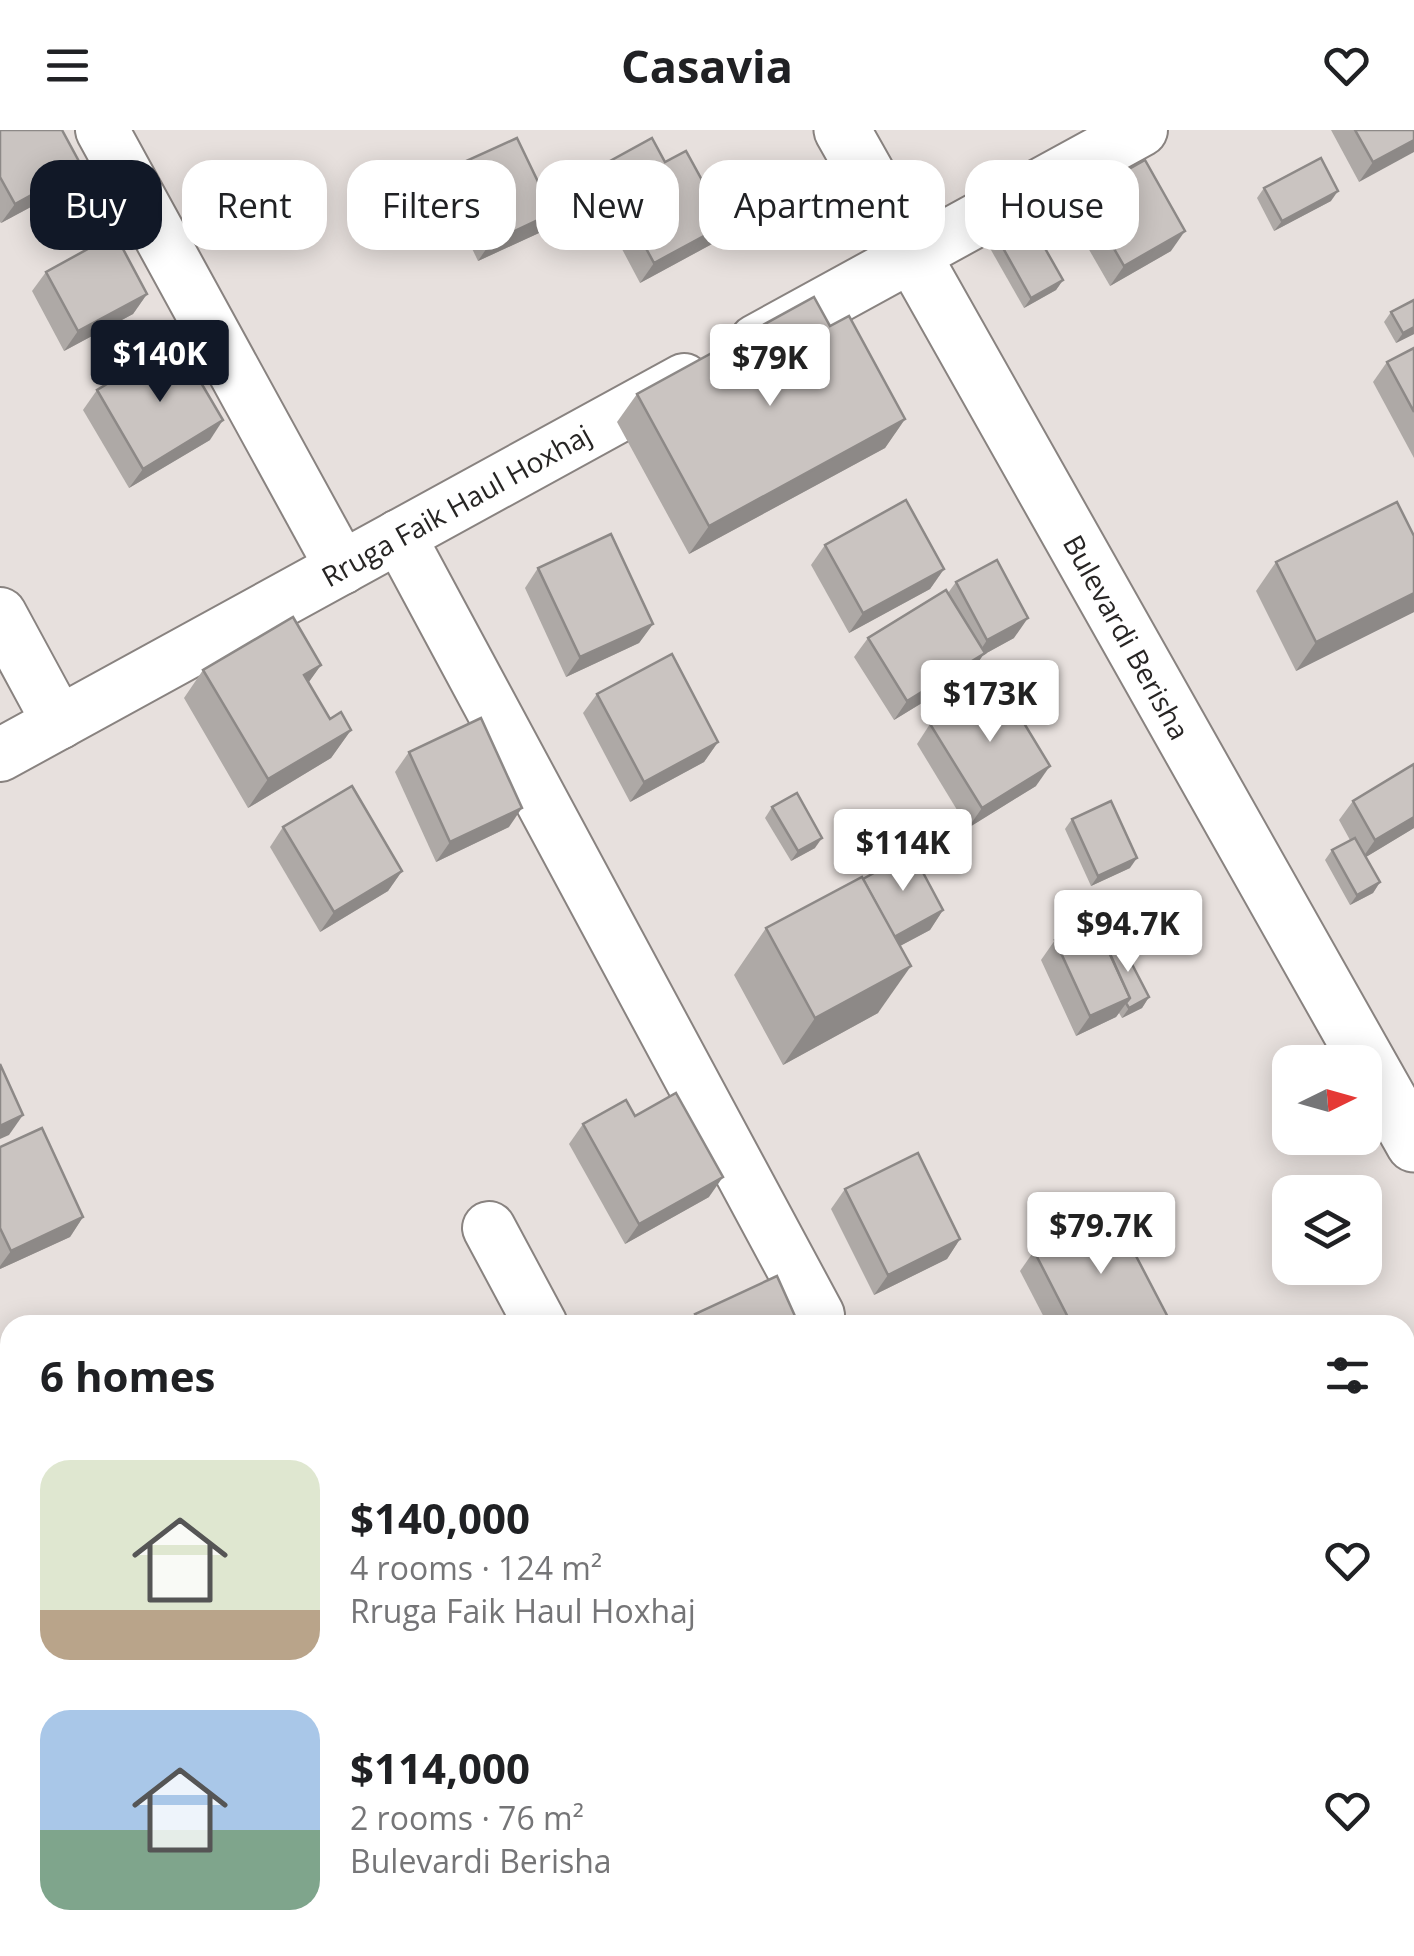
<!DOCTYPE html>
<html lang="en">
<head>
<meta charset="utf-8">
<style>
	body { margin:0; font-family:"Open Sans",sans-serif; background:#f2f2f2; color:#202124; height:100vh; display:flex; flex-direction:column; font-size:38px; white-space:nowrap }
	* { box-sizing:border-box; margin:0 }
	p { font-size:32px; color:#757577 }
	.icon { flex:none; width:55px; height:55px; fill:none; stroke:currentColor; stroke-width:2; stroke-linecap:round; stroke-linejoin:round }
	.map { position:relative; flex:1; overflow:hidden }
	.drawer { position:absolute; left:0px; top:1185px; width:1415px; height:642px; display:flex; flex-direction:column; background:#fff; border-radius:30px 30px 0 0; box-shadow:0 5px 25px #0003 }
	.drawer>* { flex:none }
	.banner { position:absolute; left:30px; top:30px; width:1355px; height:90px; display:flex; gap:20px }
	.needle { width:65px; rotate:85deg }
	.fabs { position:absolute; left:1272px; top:915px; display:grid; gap:20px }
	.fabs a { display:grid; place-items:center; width:110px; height:110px; border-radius:20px; background:#fff; box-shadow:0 5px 25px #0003; font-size:50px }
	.price { position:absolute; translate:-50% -85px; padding:0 22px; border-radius:10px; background:#fff; color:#222; font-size:32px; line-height:65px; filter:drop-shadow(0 2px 5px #0008) }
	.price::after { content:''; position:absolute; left:50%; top:60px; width:30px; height:22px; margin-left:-15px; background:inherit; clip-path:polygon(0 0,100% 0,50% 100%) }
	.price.active { background:#111827; color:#fff }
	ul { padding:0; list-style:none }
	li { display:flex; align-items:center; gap:30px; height:250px; padding:0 40px }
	li span { display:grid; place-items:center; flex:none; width:280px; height:200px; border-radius:30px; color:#555 }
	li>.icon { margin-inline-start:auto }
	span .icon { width:120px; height:120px; fill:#fffc; stroke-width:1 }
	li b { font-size:42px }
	h2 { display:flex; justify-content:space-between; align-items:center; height:120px; padding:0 40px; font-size:42px }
	.chip { padding:0 35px; border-radius:30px; background:#fff; box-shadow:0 5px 25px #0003; font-size:35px; line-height:90px }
	.chip.active { background:#111827; color:#fff }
	header { display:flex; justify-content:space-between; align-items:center; height:130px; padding:0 40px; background:#fff; font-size:45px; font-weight:700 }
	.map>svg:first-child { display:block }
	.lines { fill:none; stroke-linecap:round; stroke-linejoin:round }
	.service-casing { stroke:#898380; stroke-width:29 }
	.minor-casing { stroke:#898380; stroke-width:56 }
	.secondary-casing { stroke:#898380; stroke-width:59 }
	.service { stroke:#fff; stroke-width:25 }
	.minor { stroke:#fff; stroke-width:52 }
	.secondary { stroke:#fff; stroke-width:55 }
	.wall { fill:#aea9a6 }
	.shaded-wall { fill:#8d8987 }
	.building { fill:#cac4c1; stroke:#8d8987; stroke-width:2.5 }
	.labels { text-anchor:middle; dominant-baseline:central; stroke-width:8; stroke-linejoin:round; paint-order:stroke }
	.street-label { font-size:28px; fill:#272524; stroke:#fff }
</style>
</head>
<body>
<header><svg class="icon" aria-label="menu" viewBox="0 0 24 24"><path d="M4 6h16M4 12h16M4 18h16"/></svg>Casavia<svg class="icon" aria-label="heart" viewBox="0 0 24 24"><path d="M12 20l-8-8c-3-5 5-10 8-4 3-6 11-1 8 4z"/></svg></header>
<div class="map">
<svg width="1414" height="1826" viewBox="0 0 1414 1826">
	<rect width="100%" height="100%" fill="#e7e0dd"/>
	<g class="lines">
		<defs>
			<polyline id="service" points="1326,1818 1331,1826"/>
			<g id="minor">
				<polyline points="102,0 342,438"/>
				<polyline points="756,211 1141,0"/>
				<polyline points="399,406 818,1185"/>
				<polyline points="0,484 59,593"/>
				<polyline points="0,625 684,250"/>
				<polyline points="489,1098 541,1195"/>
				<polyline points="0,1419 10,1437"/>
				<polyline points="1405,1688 1414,1683"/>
				<polyline points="220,1818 225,1826"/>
				<polyline points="874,1818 879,1826"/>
				<polyline points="1154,1826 1170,1818"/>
			</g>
			<polyline id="secondary" points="842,0 1414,1014"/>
		</defs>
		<!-- service casing -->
		<use href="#service" class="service-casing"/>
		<!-- minor casing -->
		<use href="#minor" class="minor-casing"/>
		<!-- secondary casing -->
		<use href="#secondary" class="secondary-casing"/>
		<!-- service -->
		<use href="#service" class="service"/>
		<!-- minor -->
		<use href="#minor" class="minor"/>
		<!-- secondary -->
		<use href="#secondary" class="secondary"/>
	</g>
	<!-- wall -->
	<g class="wall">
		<polygon points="0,0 68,57 1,93 0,92"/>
		<polygon points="1331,0 1414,0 1359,52"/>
		<polygon points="665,32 726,94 712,114 640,153 588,55 601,36"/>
		<polygon points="455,36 539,103 478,131 442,56"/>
		<polygon points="1264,58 1331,71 1274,101 1257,68"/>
		<polygon points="1083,65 1171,121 1110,156 1069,85"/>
		<polygon points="994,102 1063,150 1056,160 1024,178 987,113"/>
		<polygon points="46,142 147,164 133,184 64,221 32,161"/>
		<polygon points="1391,182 1414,204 1396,213 1384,192"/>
		<polygon points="830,196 905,289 885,318 689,424 617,292 637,264"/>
		<polygon points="1414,218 1414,328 1373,252 1387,232"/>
		<polygon points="97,260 210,310 129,358 83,280"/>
		<polygon points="1414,406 1414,482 1296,541 1256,461 1276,432"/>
		<polygon points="825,415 944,439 930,459 849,503 811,435"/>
		<polygon points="538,438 653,494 639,513 566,547 525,458"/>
		<polygon points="956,452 1014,508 983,525 971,543 894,590 854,527 868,508 948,463"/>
		<polygon points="321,535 308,553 330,589 351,600 331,628 248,678 184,568 203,540"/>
		<polygon points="597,564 718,612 704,632 630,672 583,583"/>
		<polygon points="930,594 1036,656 968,698 917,614"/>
		<polygon points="409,622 509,697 436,732 395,642"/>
		<polygon points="1353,671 1414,698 1366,727 1380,752 1373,763 1350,775 1325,730 1332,720 1350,710 1339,690"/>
		<polygon points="772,677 815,718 791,731 765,688"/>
		<polygon points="1072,689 1130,738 1091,756 1065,699"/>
		<polygon points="283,697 402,741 388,761 320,802 270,717"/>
		<polygon points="863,749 943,780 930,800 900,816 878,883 783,935 734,845 766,798"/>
		<polygon points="1055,810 1107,817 1149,867 1142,878 1122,888 1119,883 1116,887 1076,906 1041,830"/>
		<polygon points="635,986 709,1067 625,1114 569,1014 583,994"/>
		<polygon points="0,1017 83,1087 70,1107 0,1139"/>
		<polygon points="845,1059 960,1109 947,1129 874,1165 831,1079"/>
		<polygon points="1034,1121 1170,1195 1048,1195 1020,1141"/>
		<polygon points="695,1184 799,1195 687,1195"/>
		<polygon points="1414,1769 1414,1826 1384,1826 1382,1822 1386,1818 1405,1818 1411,1796 1405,1782"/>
		<polygon points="356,1818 477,1818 480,1824 478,1826 361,1826"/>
	</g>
	<!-- shaded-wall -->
	<g class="shaded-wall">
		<polygon points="1414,10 1414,22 1359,52 1373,32"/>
		<polygon points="82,37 68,57 1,93 15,74"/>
		<polygon points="1338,61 1331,71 1274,101 1282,91"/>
		<polygon points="553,83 539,103 478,131 491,112"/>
		<polygon points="726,94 712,114 640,153 654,133"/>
		<polygon points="1185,101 1171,121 1110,156 1124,136"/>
		<polygon points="1063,150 1056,160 1024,178 1031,168"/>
		<polygon points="147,164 133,184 64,221 78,201"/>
		<polygon points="1414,197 1414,204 1396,213 1403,203"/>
		<polygon points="905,289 885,318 689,424 709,396"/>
		<polygon points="223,290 210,310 129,358 143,339"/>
		<polygon points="944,439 930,459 849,503 863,483"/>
		<polygon points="1414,463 1414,482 1296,541 1316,512"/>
		<polygon points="1028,488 1014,508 983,525 971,543 894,590 907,571 974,530 987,510"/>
		<polygon points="653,494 639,513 566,547 580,527"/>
		<polygon points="321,535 301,563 304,545"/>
		<polygon points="351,600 331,628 248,678 268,649"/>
		<polygon points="718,612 704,632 630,672 644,652"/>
		<polygon points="1050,636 1036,656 968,698 982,678"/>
		<polygon points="522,678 509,697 436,732 450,712"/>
		<polygon points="1414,687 1414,698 1361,730 1375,710"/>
		<polygon points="822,708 815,718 791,731 798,721"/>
		<polygon points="1137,728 1130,738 1091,756 1098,746"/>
		<polygon points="402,741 388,761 320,802 334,782"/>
		<polygon points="1380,752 1373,763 1350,775 1357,765"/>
		<polygon points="943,780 930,800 868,833 882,814"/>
		<polygon points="911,836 878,883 783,935 815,888"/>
		<polygon points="1149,867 1142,878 1122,888 1129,878"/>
		<polygon points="1130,868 1116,887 1076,906 1090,886"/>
		<polygon points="23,985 9,1005 0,1009 0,996"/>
		<polygon points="723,1047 709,1067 625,1114 639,1094"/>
		<polygon points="83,1087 70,1107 0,1139 0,1136 11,1121"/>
		<polygon points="960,1109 947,1129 874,1165 888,1145"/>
	</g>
	<!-- building -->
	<g class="building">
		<polygon points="0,0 62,0 82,37 15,74 0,47"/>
		<polygon points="1355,0 1414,0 1414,10 1373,32"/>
		<polygon points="517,8 553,83 491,112 455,36"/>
		<polygon points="652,8 665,32 686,21 726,94 654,133 601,36"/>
		<polygon points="1321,28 1338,61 1282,91 1264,58"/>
		<polygon points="1145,30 1185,101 1124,136 1083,65"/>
		<polygon points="1026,85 1063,150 1031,168 994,102"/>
		<polygon points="115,104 147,164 78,201 46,142"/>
		<polygon points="814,167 830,196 849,186 905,289 709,396 637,264"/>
		<polygon points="1414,170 1414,197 1403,203 1391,182"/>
		<polygon points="177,212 223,290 143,339 97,260"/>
		<polygon points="1414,218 1414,282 1387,232"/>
		<polygon points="906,370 944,439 863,483 825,415"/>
		<polygon points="1397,372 1414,406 1414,463 1316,512 1276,432"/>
		<polygon points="611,404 653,494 580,527 538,438"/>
		<polygon points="997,430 1028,488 987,510 956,452"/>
		<polygon points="946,460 985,523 907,571 868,508"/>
		<polygon points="293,487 321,535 304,545 330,589 341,582 351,600 268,649 203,540"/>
		<polygon points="672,524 718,612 644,652 597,564"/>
		<polygon points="999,552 1050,636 982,678 930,594"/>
		<polygon points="481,588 522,678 450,712 409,622"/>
		<polygon points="1414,634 1414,687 1375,710 1353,671"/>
		<polygon points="352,656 402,741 334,782 283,697"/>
		<polygon points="797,663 822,708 798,721 772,677"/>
		<polygon points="1111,671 1137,728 1098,746 1072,689"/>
		<polygon points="1355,708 1380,752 1357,765 1332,720"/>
		<polygon points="912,722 943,780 894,807 863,749"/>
		<polygon points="862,747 911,836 815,888 766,798"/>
		<polygon points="1095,792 1130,868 1090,886 1055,810"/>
		<polygon points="1120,811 1149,867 1129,878 1126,873 1130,868 1107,817"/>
		<polygon points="0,934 23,985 0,996"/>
		<polygon points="676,963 723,1047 639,1094 583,994 626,970 635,986"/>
		<polygon points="42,998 83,1087 11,1121 0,1098 0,1017"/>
		<polygon points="918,1023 960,1109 888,1145 845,1059"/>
		<polygon points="1112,1080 1171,1193 1168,1195 1072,1195 1034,1121"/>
		<polygon points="777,1146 799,1195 700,1195 695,1184"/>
		<polygon points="1414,1794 1414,1826 1407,1826 1403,1818 1405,1818 1405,1798"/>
		<polygon points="381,1818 477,1818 480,1824 476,1826 386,1826"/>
	</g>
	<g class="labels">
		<!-- street labels -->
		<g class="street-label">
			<text transform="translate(456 375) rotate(-29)">Rruga Faik Haul Hoxhaj</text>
			<text transform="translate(1127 507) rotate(61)">Bulevardi Berisha</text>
		</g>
	</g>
</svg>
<div class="fabs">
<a><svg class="needle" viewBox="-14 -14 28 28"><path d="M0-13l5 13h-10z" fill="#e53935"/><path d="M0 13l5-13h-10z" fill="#757577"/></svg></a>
<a><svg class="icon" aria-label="layers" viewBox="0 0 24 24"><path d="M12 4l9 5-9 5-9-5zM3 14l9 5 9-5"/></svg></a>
</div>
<b class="price active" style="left:160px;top:275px">$140K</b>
<b class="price" style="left:770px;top:279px">$79K</b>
<b class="price" style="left:990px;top:615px">$173K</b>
<b class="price" style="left:903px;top:764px">$114K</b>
<b class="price" style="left:1128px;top:845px">$94.7K</b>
<b class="price" style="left:1101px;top:1147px">$79.7K</b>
<div class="banner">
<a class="chip active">Buy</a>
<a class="chip">Rent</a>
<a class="chip">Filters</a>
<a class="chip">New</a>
<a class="chip">Apartment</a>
<a class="chip">House</a>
</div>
<section class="drawer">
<h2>6 homes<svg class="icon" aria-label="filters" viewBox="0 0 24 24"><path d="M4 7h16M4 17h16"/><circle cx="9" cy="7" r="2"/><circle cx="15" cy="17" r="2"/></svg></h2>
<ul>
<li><span style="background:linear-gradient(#dfe7d0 75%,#b9a48a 0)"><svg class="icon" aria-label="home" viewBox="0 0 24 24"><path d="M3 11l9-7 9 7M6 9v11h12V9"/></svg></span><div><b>$140,000</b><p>4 rooms · 124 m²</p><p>Rruga Faik Haul Hoxhaj</p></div><svg class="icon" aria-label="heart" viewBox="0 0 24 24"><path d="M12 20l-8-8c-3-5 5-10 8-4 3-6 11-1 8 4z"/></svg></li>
<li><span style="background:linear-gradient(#a9c7e8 60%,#7fa58c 0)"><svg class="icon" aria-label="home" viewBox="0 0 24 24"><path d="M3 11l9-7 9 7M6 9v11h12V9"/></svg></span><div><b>$114,000</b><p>2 rooms · 76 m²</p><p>Bulevardi Berisha</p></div><svg class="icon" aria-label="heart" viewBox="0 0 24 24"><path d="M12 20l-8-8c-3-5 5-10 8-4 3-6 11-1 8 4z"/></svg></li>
</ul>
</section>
</div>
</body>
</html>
